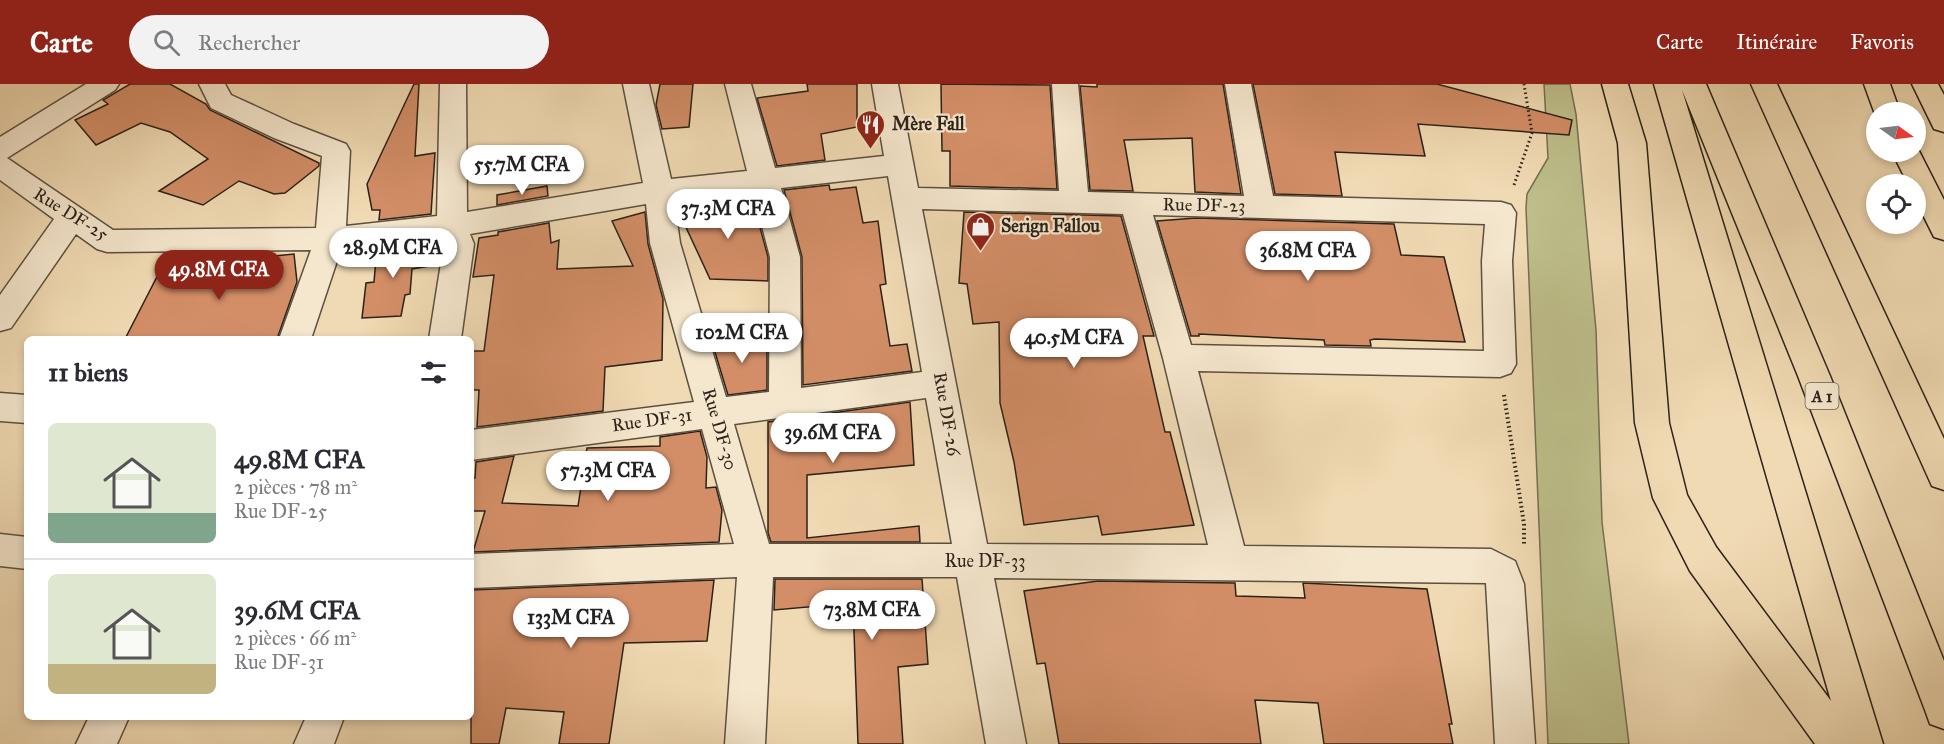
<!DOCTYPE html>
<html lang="fr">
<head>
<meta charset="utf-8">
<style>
	body { margin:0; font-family:"IM FELL Great Primer",serif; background:#f2f2f3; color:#2b2b33; height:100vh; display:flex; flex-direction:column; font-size:22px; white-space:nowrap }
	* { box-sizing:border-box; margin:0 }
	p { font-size:20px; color:#7c7c81 }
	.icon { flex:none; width:33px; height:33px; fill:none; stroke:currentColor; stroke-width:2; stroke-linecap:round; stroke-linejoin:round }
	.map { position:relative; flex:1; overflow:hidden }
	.panel { position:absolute; left:24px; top:252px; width:450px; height:384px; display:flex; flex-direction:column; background:#fff; border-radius:9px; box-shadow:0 3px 9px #0003 }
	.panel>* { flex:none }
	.needle { width:39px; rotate:104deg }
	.fabs { position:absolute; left:1866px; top:18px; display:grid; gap:12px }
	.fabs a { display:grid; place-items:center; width:60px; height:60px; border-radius:50%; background:#fff; box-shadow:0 3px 9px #0003; font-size:30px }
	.price { position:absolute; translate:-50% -51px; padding:0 14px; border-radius:21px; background:#fff; color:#222; font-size:20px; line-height:39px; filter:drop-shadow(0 2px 3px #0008) }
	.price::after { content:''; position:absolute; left:50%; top:36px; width:18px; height:14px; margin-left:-9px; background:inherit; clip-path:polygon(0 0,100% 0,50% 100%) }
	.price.selected { background:#8f2418; color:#fff }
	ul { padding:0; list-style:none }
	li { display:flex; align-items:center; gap:18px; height:150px; padding:0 24px }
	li+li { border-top:2px solid #e1e1e2 }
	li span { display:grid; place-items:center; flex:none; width:168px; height:120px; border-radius:9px; color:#555 }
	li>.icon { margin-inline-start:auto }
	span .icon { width:72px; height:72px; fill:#fffc; stroke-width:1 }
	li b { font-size:26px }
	h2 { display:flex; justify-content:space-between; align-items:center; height:72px; padding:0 24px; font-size:26px }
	header { display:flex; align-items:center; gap:36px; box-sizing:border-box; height:84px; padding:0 30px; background:#8f2418; color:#fff }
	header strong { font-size:28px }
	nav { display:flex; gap:33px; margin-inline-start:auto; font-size:21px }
	.search { width:420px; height:54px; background:#f2f2f3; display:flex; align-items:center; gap:15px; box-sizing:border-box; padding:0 21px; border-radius:33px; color:#7c7c81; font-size:22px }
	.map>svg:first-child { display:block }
	.green { fill:#bdbe8a; stroke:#747052; stroke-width:1.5 }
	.building { fill:#d38e67; stroke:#2b2219; stroke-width:1.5 }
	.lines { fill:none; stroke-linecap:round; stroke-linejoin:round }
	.minor-casing { stroke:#5c5040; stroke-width:3 }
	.trunk-casing { stroke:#2b2219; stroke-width:3 }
	.motorway-casing { stroke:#2b2219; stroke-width:3 }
	.path-far1 { stroke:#2b2219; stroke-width:3; stroke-dasharray:1.5 3; stroke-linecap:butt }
	.path { stroke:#2b2219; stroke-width:4; stroke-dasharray:1.5 3; stroke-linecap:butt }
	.minor { fill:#f5e7ce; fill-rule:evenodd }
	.trunk { fill:#f0dab3; fill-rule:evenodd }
	.motorway { fill:#f0dab3; fill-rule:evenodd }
	.labels { text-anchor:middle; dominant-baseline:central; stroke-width:4.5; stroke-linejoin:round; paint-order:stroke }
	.shield { fill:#f5e7ce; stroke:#685d4f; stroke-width:1.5 }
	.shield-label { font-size:16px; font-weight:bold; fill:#2b2219 }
	.poi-label { font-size:18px; font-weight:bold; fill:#2b2219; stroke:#f5e7ce; text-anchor:start }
	.street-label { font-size:18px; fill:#2b2219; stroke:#f5e7ce }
</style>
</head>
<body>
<header>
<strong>Carte</strong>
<div class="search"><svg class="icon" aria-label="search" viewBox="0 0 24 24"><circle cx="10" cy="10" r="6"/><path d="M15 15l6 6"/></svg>Rechercher</div>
<nav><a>Carte</a><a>Itinéraire</a><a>Favoris</a></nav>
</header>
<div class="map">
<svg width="1944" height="660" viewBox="0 0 1944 660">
	<rect width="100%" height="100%" fill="#f0dab3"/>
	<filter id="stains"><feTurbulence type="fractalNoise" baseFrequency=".00333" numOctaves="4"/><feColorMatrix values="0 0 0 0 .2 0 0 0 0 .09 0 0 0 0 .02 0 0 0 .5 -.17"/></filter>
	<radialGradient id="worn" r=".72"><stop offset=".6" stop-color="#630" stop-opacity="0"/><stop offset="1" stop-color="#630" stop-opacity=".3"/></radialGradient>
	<!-- green -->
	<polygon class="green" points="1544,0 1570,0 1576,30 1596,246 1602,438 1629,660 1548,660 1526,124 1527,110 1548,74"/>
	<!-- building -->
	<g class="building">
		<polygon points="130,0 170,0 206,20 210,26 319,79 319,82 285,109 274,110 239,97 203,121 159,107 208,75 170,48 141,39 96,61 75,36 108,20 103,16"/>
		<polygon points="414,0 419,0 415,72 435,69 431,130 379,136 380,126 372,126 367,100"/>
		<polygon points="660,0 693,0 689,43 662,45 656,21"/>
		<polygon points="807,0 857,0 857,43 821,50 825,76 777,82 757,14 808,7"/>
		<polygon points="941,0 1050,1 1057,105 950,102 950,67 942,67"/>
		<polygon points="1097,0 1223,0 1241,110 1195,108 1192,54 1124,56 1133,107 1090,106 1080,2 1097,3"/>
		<polygon points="1253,0 1437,0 1572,36 1569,51 1418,40 1425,72 1335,68 1342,112 1275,110"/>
		<polygon points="829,101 830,106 856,103 863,139 878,137 886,200 880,201 890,262 907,260 912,287 803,301 802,173 784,106"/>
		<polygon points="547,102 548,112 497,121 497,111"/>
		<polygon points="752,114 768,173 768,197 710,195 677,124"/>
		<polygon points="645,128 648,160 663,215 662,276 605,283 603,327 477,343 479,306 471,306 471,267 484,267 494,191 473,193 479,154 498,151 498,148 549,139 551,159 559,156 557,185 633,182 612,137"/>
		<polygon points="964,128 1121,132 1154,252 1143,252 1165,348 1170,348 1194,441 1102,451 1098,432 1024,441 1014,378 1000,319 999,238 973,240 967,200 959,199"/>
		<polygon points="1196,134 1394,140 1401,171 1444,173 1465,258 1375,255 1370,256 1371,262 1325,261 1324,256 1199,250 1199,252 1191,252 1157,137"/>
		<polygon points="430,158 429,182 412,185 410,210 405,211 401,232 362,234 366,199 374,198 377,163"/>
		<polygon points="294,170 297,198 277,255 125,255 162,183"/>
		<polygon points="730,249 732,256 767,257 767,306 728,311 711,255"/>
		<polygon points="910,318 914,381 807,391 807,454 919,442 920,458 771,458 768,449 768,338"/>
		<polygon points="700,347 707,373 706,404 716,403 722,426 719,458 473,468 485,427 471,427 471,394 475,394 476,378 514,372 502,419 578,422 587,364 660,362 660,353"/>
		<polygon points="775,495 922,495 928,580 898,583 903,660 858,660 853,519 774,526"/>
		<polygon points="714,496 707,557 624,559 609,660 559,660 564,628 506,624 499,660 471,660 471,506"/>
		<polygon points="1098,497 1235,499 1236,512 1305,514 1303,499 1427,505 1452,640 1449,640 1453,660 1324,660 1318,619 1255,616 1261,660 1059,660 1045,579 1037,580 1024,507"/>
	</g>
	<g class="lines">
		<defs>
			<g id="minor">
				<path d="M86,0H119L115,6L7,74L113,146L316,144L322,72L274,54L211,24L199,0H225L231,11L294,40L346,60L350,67L346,142L437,132L440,0H466L467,128L643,99L623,0H649L671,95L747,87L725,0H751L775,84L884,72L872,0H898L918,104L1059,107L1052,0H1078L1088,108L1244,112L1225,0H1251L1273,112L1501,118L1511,121L1516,129L1512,177L1516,280L1511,289L1500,293L1198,287L1244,462L1491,465L1515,477L1524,500L1535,660H1495L1486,499L994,494L1026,660H986L957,493H773L765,660H725L737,493L471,504V470L734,460L702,345L471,376V346L694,318L650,159L646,120L470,150L474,160L461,255H429L444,160L442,154L341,165L311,255H279L311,166L107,168L97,165L76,150L11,244L0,247V211L54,135L0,96V53ZM888,92L922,288L801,304L800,173L781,104ZM753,107L770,173L769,308L726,313L680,159L674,116ZM922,125L1123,130L1163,274L1208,461L987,460ZM1153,131L1485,140L1482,177L1484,267L1191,261ZM926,314L952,460H769L734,340Z"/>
				<polygon points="0,309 27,311 27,339 0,337"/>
				<polygon points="0,450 27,453 27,485 0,482"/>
				<polygon points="89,633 129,633 117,660 76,660"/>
				<polygon points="306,633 344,633 334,660 294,660"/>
			</g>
			<g id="trunk">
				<polygon points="1864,0 1890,0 1900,28 1876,28 1876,33"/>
				<polygon points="1912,0 1938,0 1944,11 1944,48 1934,45"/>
				<polygon points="1916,61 1944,116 1944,156 1934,153 1916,117 1916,100 1908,100 1892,68 1916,68"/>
			</g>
			<g id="motorway">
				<polygon points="1602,0 1628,0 1646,59 1669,339 1687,411 1716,463 1831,617 1654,0 1706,0 1830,292 1944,577 1944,645 1930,640 1925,626 1798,292 1682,6 1883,660 1815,660 1690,487 1653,414 1635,339 1618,59"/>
				<polygon points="1751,0 1777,0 1944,355 1944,406 1932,402"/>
			</g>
		</defs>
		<!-- minor casing -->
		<use href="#minor" class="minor-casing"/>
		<!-- trunk casing -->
		<use href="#trunk" class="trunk-casing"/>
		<!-- motorway casing -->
		<use href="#motorway" class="motorway-casing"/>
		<!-- path-far1 -->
		<polyline class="path-far1" points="1514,101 1532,49 1524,0"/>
		<!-- path -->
		<polyline class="path" points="1504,311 1524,440 1524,461"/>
		<!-- minor -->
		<use href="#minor" class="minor"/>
		<!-- trunk -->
		<use href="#trunk" class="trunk"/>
		<!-- motorway -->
		<use href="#motorway" class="motorway"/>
	</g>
	<!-- icons -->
	<defs>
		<symbol id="restaurant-pin" viewBox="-11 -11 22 30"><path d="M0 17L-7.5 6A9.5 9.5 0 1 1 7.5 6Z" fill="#8f2418" stroke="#f5e7ce"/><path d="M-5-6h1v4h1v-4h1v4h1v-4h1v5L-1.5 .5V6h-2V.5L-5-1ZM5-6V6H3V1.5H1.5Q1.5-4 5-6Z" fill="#fff"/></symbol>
		<symbol id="shop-pin" viewBox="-11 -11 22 30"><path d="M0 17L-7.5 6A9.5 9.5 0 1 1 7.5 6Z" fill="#8f2418" stroke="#f5e7ce"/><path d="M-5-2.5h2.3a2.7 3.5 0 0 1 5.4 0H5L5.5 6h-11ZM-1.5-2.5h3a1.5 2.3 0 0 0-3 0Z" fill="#fff"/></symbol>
	</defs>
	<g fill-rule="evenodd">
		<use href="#restaurant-pin" x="854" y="24" width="33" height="45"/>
		<use href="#shop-pin" x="964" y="126" width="33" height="45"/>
	</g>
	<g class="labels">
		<!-- shield labels -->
		<rect class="shield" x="1805.5" y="299" width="33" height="26" rx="4.5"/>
		<g class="shield-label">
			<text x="1822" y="312">A 1</text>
		</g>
		<!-- poi labels -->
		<g class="poi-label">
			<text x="892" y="40">Mère Fall</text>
			<text x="1001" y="142">Serign Fallou</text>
		</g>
		<!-- street labels -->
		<g class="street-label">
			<text transform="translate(1204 121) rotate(1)">Rue DF-23</text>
			<text transform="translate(71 130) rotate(32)">Rue DF-25</text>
			<text transform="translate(947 330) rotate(80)">Rue DF-26</text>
			<text transform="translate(652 336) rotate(-8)">Rue DF-31</text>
			<text transform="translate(720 345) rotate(74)">Rue DF-30</text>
			<text x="985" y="477">Rue DF-33</text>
		</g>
	</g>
	<rect width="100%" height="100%" filter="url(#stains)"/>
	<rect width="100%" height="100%" fill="url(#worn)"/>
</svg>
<div class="fabs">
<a><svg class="needle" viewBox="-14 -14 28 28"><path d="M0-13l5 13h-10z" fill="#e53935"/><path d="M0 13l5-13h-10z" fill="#7c7c81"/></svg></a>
<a><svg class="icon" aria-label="locate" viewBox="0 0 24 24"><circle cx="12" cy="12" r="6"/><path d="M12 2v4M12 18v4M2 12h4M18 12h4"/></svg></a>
</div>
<b class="price" style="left:522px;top:112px">55.7M CFA</b>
<b class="price" style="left:728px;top:156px">37.3M CFA</b>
<b class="price" style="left:393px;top:195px">28.9M CFA</b>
<b class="price" style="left:1308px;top:198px">36.8M CFA</b>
<b class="price selected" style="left:219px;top:217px">49.8M CFA</b>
<b class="price" style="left:742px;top:280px">102M CFA</b>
<b class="price" style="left:1074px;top:285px">40.5M CFA</b>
<b class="price" style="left:833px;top:380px">39.6M CFA</b>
<b class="price" style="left:608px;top:418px">57.3M CFA</b>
<b class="price" style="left:872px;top:557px">73.8M CFA</b>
<b class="price" style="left:571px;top:565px">133M CFA</b>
<section class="panel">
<h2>11 biens<svg class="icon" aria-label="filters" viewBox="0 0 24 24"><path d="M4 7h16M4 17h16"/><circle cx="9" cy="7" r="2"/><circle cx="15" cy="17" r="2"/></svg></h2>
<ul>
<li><span style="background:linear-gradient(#dfe7d0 75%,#7fa58c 0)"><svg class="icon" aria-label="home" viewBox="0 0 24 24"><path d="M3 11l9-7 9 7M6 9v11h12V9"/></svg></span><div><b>49.8M CFA</b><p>2 pièces · 78 m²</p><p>Rue DF-25</p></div></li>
<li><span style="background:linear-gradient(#dfe7d0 75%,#c2b280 0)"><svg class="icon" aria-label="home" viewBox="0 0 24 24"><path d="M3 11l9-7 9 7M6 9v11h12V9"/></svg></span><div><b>39.6M CFA</b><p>2 pièces · 66 m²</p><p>Rue DF-31</p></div></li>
</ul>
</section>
</div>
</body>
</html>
